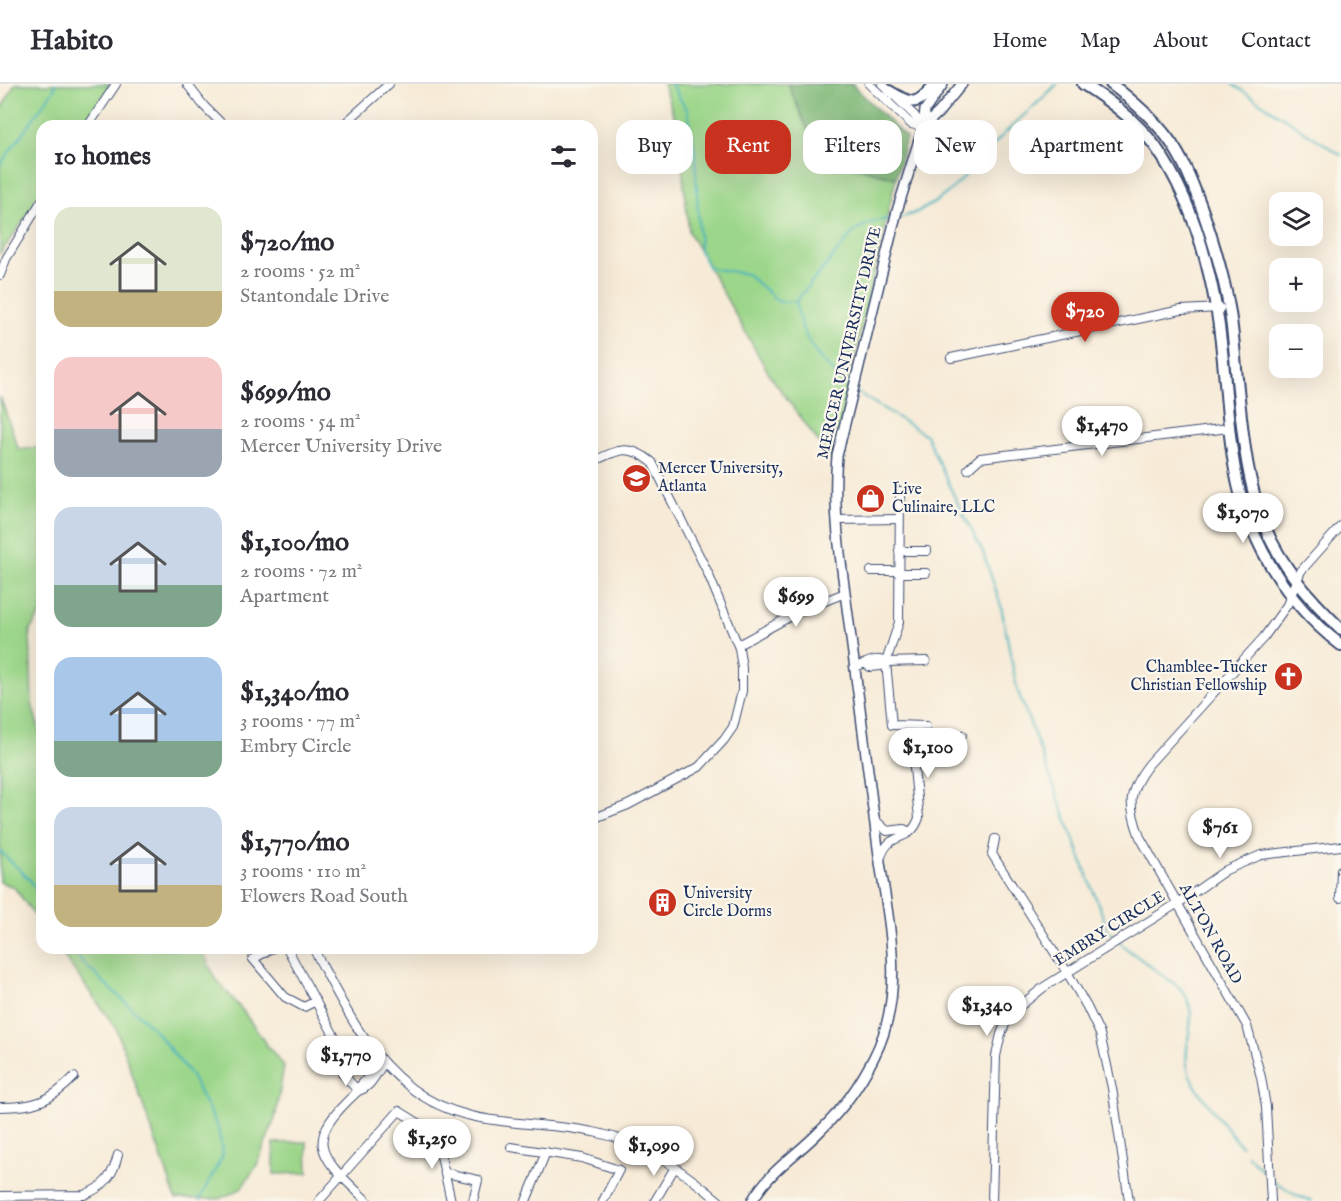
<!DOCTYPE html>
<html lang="en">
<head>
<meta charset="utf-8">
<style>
	body { margin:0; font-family:"IM FELL English",serif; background:#f7f7f7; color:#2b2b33; height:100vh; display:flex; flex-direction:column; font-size:22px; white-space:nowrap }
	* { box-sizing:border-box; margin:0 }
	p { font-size:20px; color:#7c7c81 }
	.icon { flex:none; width:33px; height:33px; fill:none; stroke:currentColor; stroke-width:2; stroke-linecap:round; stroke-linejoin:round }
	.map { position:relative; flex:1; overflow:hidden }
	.details { position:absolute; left:36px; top:36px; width:562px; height:834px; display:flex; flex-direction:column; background:#fff; border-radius:18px; box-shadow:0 6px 24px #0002 }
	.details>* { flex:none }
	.hud { position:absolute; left:616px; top:36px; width:570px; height:54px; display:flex; gap:12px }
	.fabs { position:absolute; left:1269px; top:108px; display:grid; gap:12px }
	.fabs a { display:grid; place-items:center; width:54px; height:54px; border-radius:12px; background:#fff; box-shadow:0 6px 24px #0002; font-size:30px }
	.price { position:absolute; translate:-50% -51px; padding:0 14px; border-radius:21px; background:#fff; color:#222; font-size:20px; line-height:39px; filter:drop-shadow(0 2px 3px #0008) }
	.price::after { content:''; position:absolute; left:50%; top:36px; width:18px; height:14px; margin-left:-9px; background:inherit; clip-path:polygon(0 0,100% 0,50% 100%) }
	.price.selected { background:#c8321e; color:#fff }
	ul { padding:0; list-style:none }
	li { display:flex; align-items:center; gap:18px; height:150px; padding:0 18px }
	li span { display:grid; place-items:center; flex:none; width:168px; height:120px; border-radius:18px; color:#555 }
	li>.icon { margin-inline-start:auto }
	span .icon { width:72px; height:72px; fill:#fffc; stroke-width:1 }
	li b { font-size:26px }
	h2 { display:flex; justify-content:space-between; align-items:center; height:72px; padding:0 18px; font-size:26px }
	.pill { padding:0 21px; border-radius:18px; background:#fff; box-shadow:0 6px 24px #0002; font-size:21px; line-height:54px }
	.pill.selected { background:#c8321e; color:#fff }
	header { display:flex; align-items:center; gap:36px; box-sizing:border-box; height:84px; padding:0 30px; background:#fff; border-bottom:2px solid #e1e1e2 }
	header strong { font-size:28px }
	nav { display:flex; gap:33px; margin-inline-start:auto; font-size:21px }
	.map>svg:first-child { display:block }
	.green { fill:#9cd68a; stroke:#5c8274; stroke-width:1.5 }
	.forest { fill:#7db776; stroke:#4c736a; stroke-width:1.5 }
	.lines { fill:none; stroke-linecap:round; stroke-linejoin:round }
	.stream { stroke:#43b2be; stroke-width:2 }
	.minor-casing { stroke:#3c4b70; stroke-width:10 }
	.tertiary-casing { stroke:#3c4b70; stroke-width:12 }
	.secondary-casing { stroke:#3c4b70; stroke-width:14 }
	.minor { stroke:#fff; stroke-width:8 }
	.tertiary { stroke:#fff; stroke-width:9 }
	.secondary { stroke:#fff; stroke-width:10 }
	.labels { text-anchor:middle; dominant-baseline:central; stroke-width:4.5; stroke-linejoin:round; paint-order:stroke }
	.street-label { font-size:16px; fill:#1b2f5e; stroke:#fbf7ec }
	.poi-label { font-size:16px; fill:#1b2f5e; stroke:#fbf7ec; text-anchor:start }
</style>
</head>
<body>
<header>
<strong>Habito</strong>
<nav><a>Home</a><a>Map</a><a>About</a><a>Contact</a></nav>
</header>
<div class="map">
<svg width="1341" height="1117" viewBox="0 0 1341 1117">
	<rect width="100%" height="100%" fill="#fbf7ec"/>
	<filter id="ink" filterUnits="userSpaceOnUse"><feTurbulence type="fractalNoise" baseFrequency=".0167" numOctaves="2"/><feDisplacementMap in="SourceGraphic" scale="12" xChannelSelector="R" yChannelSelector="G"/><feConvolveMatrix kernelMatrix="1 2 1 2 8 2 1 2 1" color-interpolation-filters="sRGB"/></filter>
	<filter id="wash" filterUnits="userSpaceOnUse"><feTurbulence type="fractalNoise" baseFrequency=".008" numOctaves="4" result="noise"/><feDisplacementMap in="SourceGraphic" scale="24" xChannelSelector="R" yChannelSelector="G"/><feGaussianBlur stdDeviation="1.35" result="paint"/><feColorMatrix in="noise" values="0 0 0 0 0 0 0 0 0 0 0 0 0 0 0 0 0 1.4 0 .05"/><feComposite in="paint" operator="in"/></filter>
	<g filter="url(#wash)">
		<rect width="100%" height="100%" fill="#f7ebd8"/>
		<!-- green -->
		<g class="green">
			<polygon points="15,0 110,0 87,42 42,42 42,111 0,170 0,27"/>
			<polygon points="663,0 788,0 820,74 896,94 847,305 833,378 769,290 689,148 678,44"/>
			<polygon points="0,313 19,366 42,363 42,528 30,546 32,620 42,656 42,842 14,803 0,798"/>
			<polygon points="58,864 201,864 215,894 243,927 266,960 284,982 275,1034 257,1081 241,1105 219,1115 176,1115 116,944"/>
			<polygon points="307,1058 308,1089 274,1090 274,1059"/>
		</g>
		<!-- forest -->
		<polygon class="forest" points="788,0 852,0 906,54 896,94 820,74"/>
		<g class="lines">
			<!-- stream -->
			<g class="stream">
				<path d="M671,0L687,26L690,40L695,66L700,167L709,184L747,190L779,218L796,217L852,150C864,139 874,138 889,135"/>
				<polyline points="1232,0 1341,71"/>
				<polyline points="0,81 53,7 56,0"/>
				<path d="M899,134C947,123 973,81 1006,48C1023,31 1041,17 1057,0"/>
				<path d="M796,217C801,258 820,277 850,303"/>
				<path d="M855,307L926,351L956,416L983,468L1001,522L1017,605L1108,846L1127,865L1180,904C1204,930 1179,959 1189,989C1195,1007 1228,1045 1241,1062"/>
				<polyline points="0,767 30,796 42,815"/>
				<polyline points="73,864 83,879 153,944 190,990 218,1044 223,1071 199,1117"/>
				<polyline points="1247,1071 1268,1092"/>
				<polyline points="1272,1096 1298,1112 1312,1117"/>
			</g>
		</g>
	</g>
	<g filter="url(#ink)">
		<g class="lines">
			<defs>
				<g id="minor">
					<polyline points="187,0 204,22 224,42"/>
					<polyline points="869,0 911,40 923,43"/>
					<polyline points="882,0 914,31 923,43"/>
					<polyline points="88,42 116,0"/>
					<polyline points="342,42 389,0"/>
					<polyline points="0,191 6,175 42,116"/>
					<polyline points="951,274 1181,226 1220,224"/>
					<path d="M592,378C617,366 629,359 652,378L707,487L739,564L742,584V607L733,643L724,656L699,683L628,721L592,735"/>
					<polyline points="968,385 980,374 1229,344"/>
					<polyline points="900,407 899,538 886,578 892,641 926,642"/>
					<polyline points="837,436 899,435"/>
					<polyline points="899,467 927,467"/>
					<polyline points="871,487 899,487"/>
					<polyline points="899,489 926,489"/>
					<polyline points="738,561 800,527 845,509"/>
					<polyline points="866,580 870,583 881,582 886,578"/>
					<path d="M855,583C866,580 875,572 886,578L926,577"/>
					<polyline points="874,735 887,747 904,745 910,748"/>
					<polyline points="995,755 992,770 1067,888 1087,923 1100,950 1112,1004 1129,1117"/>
					<path d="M880,776C889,744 909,762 919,734L911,654L962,651"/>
					<polyline points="1340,814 1341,786"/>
					<polyline points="273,864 253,875 285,913 304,923 316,917"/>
					<path d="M287,864L338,959L343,990L358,1007C301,1059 319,1071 367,1117"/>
					<path d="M313,864C341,916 363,967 411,1004C468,1048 533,1034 598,1049C645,1059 683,1087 719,1117"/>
					<path d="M373,988L360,1002L358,1007C372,1003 376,989 384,979"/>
					<path d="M0,1023C34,1023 50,1018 74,993"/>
					<polyline points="511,1063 582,1074 619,1086 603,1117"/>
					<polyline points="446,1089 478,1096 473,1117"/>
					<path d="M0,1112L84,1111C104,1103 113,1092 118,1071"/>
					<polyline points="319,1117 399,1027 436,1050 451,1117"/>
					<polyline points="526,1117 546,1068"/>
					<polyline points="655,1117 675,1083"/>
					<polyline points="992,1117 996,972 1001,950 1007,936 1020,922 1044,903 1186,814 1226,786 1261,771 1341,762"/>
					<path d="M1271,1117L1266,1023L1261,993L1247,942L1140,753C1128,721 1127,708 1149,680L1264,553L1287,521L1301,487L1341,442"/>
				</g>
				<g id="tertiary">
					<polyline points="923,43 939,28 962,0"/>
					<path d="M752,1117C771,1085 796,1072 821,1046C842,1026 861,999 874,973C908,907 887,833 878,764C868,689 859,614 849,539C842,484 832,428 837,372L897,127L923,43L925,26L943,0"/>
				</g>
				<g id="secondary">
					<path d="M1083,0C1110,17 1136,36 1155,62C1188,108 1206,168 1216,223C1226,277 1225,332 1235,386C1247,455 1286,519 1341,561"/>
					<path d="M1111,0C1132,16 1151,32 1167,53C1183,74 1192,98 1201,122C1213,156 1223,189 1229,223C1234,250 1235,278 1238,305C1243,352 1247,399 1265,443C1282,484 1310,515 1341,545"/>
					<path d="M889,7C913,22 917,22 935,0"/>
				</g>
			</defs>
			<!-- minor casing -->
			<use href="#minor" class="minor-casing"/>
			<!-- tertiary casing -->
			<use href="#tertiary" class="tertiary-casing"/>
			<!-- secondary casing -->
			<use href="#secondary" class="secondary-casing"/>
			<!-- minor -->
			<use href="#minor" class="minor"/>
			<!-- tertiary -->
			<use href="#tertiary" class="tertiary"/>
			<!-- secondary -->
			<use href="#secondary" class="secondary"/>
		</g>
	</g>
	<!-- icons -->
	<defs>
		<symbol id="university-disc" viewBox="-11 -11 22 22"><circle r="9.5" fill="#c8321e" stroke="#fbf7ec"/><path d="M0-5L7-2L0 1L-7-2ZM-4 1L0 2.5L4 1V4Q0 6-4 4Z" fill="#fff"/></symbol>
		<symbol id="shop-disc" viewBox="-11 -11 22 22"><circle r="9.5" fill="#c8321e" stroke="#fbf7ec"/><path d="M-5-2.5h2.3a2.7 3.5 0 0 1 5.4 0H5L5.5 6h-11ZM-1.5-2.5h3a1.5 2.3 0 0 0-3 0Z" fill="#fff"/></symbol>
		<symbol id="church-disc" viewBox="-11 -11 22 22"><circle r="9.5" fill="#c8321e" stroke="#fbf7ec"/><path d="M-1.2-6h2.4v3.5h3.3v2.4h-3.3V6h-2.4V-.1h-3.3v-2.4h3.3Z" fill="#fff"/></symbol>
		<symbol id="building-disc" viewBox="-11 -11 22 22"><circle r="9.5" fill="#c8321e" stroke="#fbf7ec"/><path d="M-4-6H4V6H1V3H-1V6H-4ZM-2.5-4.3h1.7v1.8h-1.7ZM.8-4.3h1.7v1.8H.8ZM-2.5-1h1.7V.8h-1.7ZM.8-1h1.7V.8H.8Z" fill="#fff"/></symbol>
	</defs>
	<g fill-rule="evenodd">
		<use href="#university-disc" x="620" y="378" width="33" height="33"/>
		<use href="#shop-disc" x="854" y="398" width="33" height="33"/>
		<use href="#church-disc" x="1272" y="576" width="33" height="33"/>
		<use href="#building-disc" x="646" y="802" width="33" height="33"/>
	</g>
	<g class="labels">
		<!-- street labels -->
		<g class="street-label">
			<text transform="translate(850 259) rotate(-77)">MERCER UNIVERSITY DRIVE</text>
			<text transform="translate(1110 845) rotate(-32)">EMBRY CIRCLE</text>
			<text transform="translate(1210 850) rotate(61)">ALTON ROAD</text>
		</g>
		<!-- poi labels -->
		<g class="poi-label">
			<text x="658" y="385">Mercer University,<tspan x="658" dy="18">Atlanta</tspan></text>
			<text x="892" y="406">Live<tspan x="892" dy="18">Culinaire, LLC</tspan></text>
			<text x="1267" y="584" text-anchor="end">Chamblee-Tucker<tspan x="1267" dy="18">Christian Fellowship</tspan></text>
			<text x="683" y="810">University<tspan x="683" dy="18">Circle Dorms</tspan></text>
		</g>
	</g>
</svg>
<div class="fabs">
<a><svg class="icon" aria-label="layers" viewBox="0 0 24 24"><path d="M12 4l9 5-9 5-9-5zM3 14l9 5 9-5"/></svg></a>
<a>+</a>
<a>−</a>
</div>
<b class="price selected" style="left:1085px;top:259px">$720</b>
<b class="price" style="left:1102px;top:373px">$1,470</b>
<b class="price" style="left:1243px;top:460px">$1,070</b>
<b class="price" style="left:796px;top:544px">$699</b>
<b class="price" style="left:928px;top:695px">$1,100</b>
<b class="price" style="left:1220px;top:775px">$761</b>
<b class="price" style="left:987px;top:953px">$1,340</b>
<b class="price" style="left:346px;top:1003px">$1,770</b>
<b class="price" style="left:432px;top:1086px">$1,250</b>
<b class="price" style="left:654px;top:1093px">$1,090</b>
<div class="hud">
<a class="pill">Buy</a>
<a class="pill selected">Rent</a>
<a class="pill">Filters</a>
<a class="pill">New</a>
<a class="pill">Apartment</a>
</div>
<section class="details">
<h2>10 homes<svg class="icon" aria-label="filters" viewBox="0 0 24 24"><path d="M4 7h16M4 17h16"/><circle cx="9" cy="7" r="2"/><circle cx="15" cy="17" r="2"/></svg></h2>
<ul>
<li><span style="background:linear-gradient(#dfe7d0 70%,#c2b280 0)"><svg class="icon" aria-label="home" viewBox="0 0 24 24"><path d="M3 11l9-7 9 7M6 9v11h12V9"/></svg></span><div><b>$720/mo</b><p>2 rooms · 52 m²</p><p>Stantondale Drive</p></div></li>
<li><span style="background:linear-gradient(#f6c9c9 60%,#9aa5b1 0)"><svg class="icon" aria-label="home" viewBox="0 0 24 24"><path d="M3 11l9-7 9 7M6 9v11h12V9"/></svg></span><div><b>$699/mo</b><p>2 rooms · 54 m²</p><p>Mercer University Drive</p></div></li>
<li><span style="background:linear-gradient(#c9d6e8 65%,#7fa58c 0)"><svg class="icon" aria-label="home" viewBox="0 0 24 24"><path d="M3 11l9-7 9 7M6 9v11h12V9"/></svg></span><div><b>$1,100/mo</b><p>2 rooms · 72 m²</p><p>Apartment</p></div></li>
<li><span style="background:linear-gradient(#a9c7e8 70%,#7fa58c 0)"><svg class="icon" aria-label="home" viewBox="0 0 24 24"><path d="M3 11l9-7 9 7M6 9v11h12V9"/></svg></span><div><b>$1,340/mo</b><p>3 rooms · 77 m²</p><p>Embry Circle</p></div></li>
<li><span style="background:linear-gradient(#c9d6e8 65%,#c2b280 0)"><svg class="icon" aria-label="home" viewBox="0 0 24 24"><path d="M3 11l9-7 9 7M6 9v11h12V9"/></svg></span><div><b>$1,770/mo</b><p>3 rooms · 110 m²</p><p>Flowers Road South</p></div></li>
</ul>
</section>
</div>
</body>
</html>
